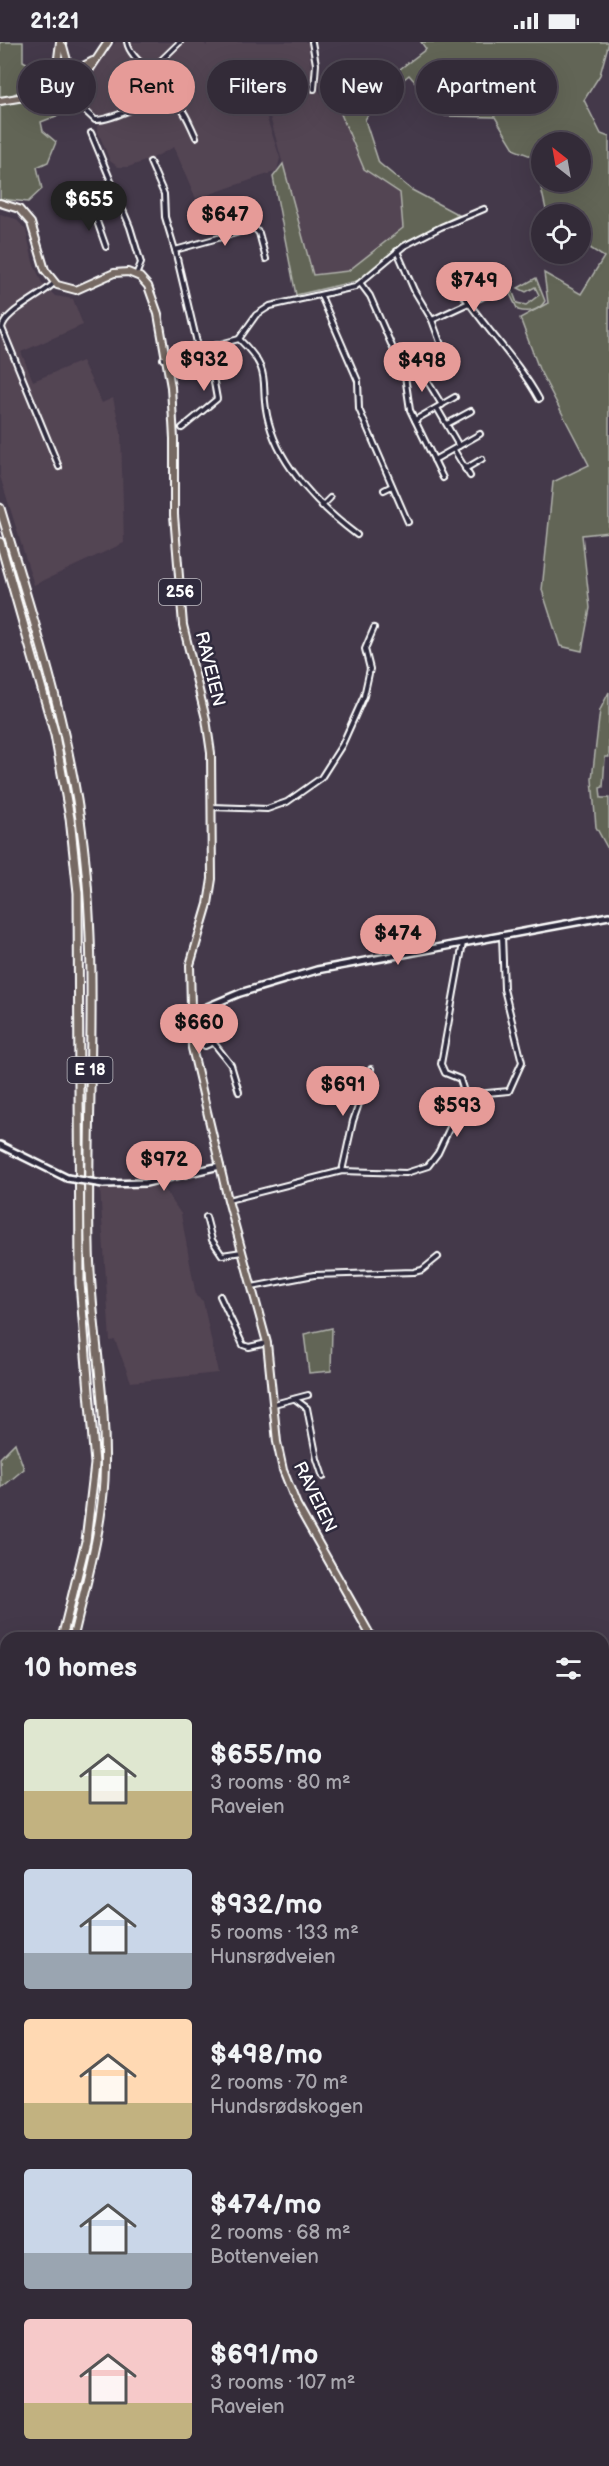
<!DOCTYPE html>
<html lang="en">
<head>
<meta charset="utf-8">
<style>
	body { margin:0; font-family:"Balsamiq Sans",sans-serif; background:#3b3340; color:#f1f3f6; height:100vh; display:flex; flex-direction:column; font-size:22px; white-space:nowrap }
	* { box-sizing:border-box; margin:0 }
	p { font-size:20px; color:#a9a7ae }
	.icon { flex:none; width:33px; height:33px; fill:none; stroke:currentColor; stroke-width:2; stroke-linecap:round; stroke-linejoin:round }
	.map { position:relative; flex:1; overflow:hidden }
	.details { position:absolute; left:0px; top:1590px; width:609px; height:834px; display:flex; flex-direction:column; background:#332b38; border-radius:18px 18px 0 0; box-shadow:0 6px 24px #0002,0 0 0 2px #4e4753 }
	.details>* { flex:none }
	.guide { position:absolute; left:18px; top:18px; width:573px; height:54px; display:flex; gap:12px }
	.needle { width:39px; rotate:329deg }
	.fabs { position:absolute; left:531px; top:90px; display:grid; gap:12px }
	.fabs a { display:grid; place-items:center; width:60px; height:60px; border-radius:50%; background:#332b38; box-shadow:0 6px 24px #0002,0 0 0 2px #4e4753; font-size:30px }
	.price { position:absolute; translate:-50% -51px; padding:0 14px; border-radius:21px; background:#e69b98; color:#111; font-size:20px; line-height:39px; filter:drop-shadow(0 2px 3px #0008) }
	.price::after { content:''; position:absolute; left:50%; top:36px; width:18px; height:14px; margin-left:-9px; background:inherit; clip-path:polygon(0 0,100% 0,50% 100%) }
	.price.current { background:#222; color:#fff }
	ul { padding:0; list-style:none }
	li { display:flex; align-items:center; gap:18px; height:150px; padding:0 24px }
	li span { display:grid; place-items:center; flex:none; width:168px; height:120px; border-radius:6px; color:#555 }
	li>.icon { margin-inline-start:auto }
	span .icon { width:72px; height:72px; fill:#fffc; stroke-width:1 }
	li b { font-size:26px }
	h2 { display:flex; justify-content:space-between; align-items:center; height:72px; padding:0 24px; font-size:26px }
	.pill { padding:0 21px; border-radius:27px; background:#332b38; box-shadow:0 6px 24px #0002,0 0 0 2px #4e4753; font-size:21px; line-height:54px }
	.pill.current { background:#e69b98; color:#111 }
	.status { display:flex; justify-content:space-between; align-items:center; height:42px; padding:0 30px; background:#332b38; direction:ltr }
	.status svg { height:16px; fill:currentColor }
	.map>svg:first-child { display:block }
	.built { fill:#534453 }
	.green { fill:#626557; stroke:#b0b2ab; stroke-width:1.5; fill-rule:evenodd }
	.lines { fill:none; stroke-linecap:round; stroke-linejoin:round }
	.minor-casing { stroke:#fff; stroke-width:8 }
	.tertiary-casing { stroke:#fff; stroke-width:9 }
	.secondary-casing { stroke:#fff; stroke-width:10 }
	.primary-casing { stroke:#fff; stroke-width:10 }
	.trunk-casing { stroke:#fff; stroke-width:10 }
	.motorway-casing { stroke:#fff; stroke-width:11 }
	.minor { stroke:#2f2a3d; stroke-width:4 }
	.tertiary { stroke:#2f2a3d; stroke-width:4.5 }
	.secondary { stroke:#2f2a3d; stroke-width:5 }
	.primary { stroke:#766964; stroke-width:6 }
	.trunk { stroke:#766964; stroke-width:6 }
	.motorway { stroke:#766964; stroke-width:7 }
	.secondary-bridge-casing { stroke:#fff; stroke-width:10; stroke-linecap:butt }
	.secondary-bridge { stroke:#2f2a3d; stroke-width:5 }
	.labels { text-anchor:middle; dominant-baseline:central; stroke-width:5; stroke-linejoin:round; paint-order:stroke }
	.shield { fill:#2f2a3d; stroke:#c1bfc5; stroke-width:1.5 }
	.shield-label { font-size:16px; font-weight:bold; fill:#fff }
	.street-label { font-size:18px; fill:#fff; stroke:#2f2a3d }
</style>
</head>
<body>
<div class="status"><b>21:21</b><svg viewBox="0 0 49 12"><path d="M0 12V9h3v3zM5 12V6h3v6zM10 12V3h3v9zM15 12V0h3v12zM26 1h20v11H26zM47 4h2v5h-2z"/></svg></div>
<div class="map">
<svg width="609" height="2424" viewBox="0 0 609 2424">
	<rect width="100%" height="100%" fill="#44394a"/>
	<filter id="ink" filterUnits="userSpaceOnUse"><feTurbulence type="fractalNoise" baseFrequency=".0167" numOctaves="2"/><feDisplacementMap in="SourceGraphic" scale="12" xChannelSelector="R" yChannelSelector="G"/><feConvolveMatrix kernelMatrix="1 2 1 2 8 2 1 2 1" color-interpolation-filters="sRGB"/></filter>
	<g filter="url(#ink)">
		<!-- built -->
		<g class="built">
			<polygon points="116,0 203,0 207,4 207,0 308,0 312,33 317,47 341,72 364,127 400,151 403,186 348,229 313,233 269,71 267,77 280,116 277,129 196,157 174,105 151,117 128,125 118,125 110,119 97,87 98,74 89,69 81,43"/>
			<polygon points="0,172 16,177 26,188 33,220 42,241 55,254 73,257 83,283 21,310 33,339 82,319 102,361 113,356 121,390 124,501 34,543 0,434"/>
			<polygon points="161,1142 181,1172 196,1254 203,1259 218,1331 131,1340 115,1298 110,1299 100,1147"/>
		</g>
		<!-- green -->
		<g class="green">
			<path d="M0,0H23V19L30,23H40L44,32L42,39L14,52L16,60C36,57 56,51 69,69L41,80L43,89L56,100L48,120L37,125L42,147L28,160L0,157Z"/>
			<path d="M421,0H609L600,33L584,58L601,92L609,95V490L582,493L590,566L582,609L560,604L542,548L553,440L589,423L539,327L520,276L548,261L544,231L581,252L604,215L581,200L580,172H547L534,115L515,108L495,75L445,74L409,33L373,63L365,78L379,121L412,148L459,173L403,201L361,238L296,253L273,135L283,122L313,233L348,229L403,186L400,151L364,127L341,72L426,7ZM542,100H580V140H542Z"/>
			<path d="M536,236L545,259C539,269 528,271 518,268L509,250L512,248L517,261L526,263L539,253L535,245L526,250L518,246Z"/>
			<polygon points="430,304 435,316 421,323 415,311"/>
			<polygon points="609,650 609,715 605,715 603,745 600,746 601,756 609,756 609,809 596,785 592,737 600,668"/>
			<polygon points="332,1286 331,1329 309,1331 304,1292"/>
			<polygon points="15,1401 24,1427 1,1446 0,1416"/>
			<polygon points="272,2418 305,2418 303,2424 270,2424"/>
		</g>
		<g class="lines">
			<defs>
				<g id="minor">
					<path d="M127,0C131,22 168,34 167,58"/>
					<polyline points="312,0 316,22 314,47"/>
					<polyline points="149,30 180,0"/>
					<polyline points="76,41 84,67"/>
					<path d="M64,49L95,78C119,79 162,45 180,65C187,73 191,85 196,95"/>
					<polyline points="91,91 130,185 141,221 136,233"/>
					<polyline points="150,120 164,152 165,175 175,208 199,309"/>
					<polyline points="106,205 93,168 120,158"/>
					<polyline points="175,208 254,186 259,191 266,217"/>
					<polyline points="397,209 414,248 432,278 444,311 437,320 405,334"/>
					<path d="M455,240C480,282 516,315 539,357"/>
					<path d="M54,241C41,255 4,270 2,286L59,425"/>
					<polyline points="361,242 370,254 405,334 410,368 443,436"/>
					<polyline points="321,254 358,339 359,367 408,480"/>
					<polyline points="432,278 486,253 508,247"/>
					<path d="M239,297C277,334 257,340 269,381C281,426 321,466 357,493"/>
					<polyline points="163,317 239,297 256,273 270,264 355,245 404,204 441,185 484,167"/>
					<polyline points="420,327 442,363"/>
					<polyline points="437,366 459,404"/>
					<polyline points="415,378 455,355"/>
					<polyline points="447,382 471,369"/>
					<polyline points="182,386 217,357 208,307"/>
					<polyline points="454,408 470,434"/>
					<polyline points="434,418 480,392"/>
					<polyline points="465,427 482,417"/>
					<polyline points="384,448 392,444"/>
					<polyline points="322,464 330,456"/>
					<polyline points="211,765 267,767 287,760 321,736 342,703 364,654 370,627 365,607 374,586"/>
					<polyline points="463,901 441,1022 445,1031 460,1037 465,1053"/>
					<polyline points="207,965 210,985 201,992 199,998 205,1004 212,1001 214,998 210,985"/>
					<polyline points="213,1000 231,1023 239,1050"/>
					<polyline points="342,1129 353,1079 371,1027"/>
					<polyline points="228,1158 342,1129 406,1131 428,1124 438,1111 465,1053 509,1049 522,1020 504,947 502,893"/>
					<polyline points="206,1175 212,1198 222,1213 242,1210"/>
					<polyline points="252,1245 314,1233 414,1230 422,1228 438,1215"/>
					<polyline points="220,1254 243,1303 249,1305 267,1301"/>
					<polyline points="295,1357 307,1366 317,1417 323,1435"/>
					<polyline points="274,1362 308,1353"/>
					<polyline points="607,1775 609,1800"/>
					<polyline points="603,1894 609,1888"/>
					<polyline points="0,2335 6,2338"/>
					<polyline points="175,2418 182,2423"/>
					<polyline points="106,2424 110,2418"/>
				</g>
				<polyline id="tertiary" points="485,2418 495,2424"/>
				<g id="secondary">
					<polyline points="190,968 202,967 240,951 317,928 609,874"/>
					<polyline points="0,1103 67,1136"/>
					<polyline points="103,1142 146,1141 220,1124"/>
				</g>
				<g id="primary">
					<polyline points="63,4 70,29"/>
					<polyline points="56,32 60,0"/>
					<polyline points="0,161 19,167 31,181 45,228 57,243 76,248 114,231 128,230 140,235 148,244 158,272 171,345 174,397 174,473 183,583 206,677 211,711 212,837 208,862 190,923 192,1006 228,1158 267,1301 277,1400 283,1428 297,1463 372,1596"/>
					<polyline points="0,1797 6,1807"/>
					<polyline points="0,1988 6,1960"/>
					<polyline points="603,2097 609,2096"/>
					<polyline points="0,2150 6,2152"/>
					<polyline points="422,2424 423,2418"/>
				</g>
				<g id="trunk">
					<circle cx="65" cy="39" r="10"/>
					<polyline points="72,30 93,19"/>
					<polyline points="76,40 90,27 108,0"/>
					<polyline points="37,52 54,39"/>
					<polyline points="0,59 61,49"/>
				</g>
				<g id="motorway">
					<path d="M0,466C33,577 70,686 83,801C99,934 86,1069 89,1203C90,1282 108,1360 104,1438C101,1492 85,1544 73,1596"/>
					<polyline points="0,500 55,693 70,776 78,851 80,1241 95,1422 86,1499 62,1596"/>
					<polyline points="0,2034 6,2016"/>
					<polyline points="0,2060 6,2038"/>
					<polyline points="0,2095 6,2073"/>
					<polyline points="0,2203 6,2198"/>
				</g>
			</defs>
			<!-- minor casing -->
			<use href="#minor" class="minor-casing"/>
			<!-- tertiary casing -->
			<use href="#tertiary" class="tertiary-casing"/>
			<!-- secondary casing -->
			<use href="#secondary" class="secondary-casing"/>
			<!-- primary casing -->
			<use href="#primary" class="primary-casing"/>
			<!-- trunk casing -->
			<use href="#trunk" class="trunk-casing"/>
			<!-- motorway casing -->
			<use href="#motorway" class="motorway-casing"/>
			<!-- minor -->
			<use href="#minor" class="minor"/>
			<!-- tertiary -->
			<use href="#tertiary" class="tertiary"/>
			<!-- secondary -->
			<use href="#secondary" class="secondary"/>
			<!-- primary -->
			<use href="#primary" class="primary"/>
			<!-- trunk -->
			<use href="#trunk" class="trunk"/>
			<!-- motorway -->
			<use href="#motorway" class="motorway"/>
			<defs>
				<polyline id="secondary-bridge" points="67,1136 103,1142"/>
			</defs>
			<!-- secondary-bridge casing -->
			<use href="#secondary-bridge" class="secondary-bridge-casing"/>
			<!-- secondary-bridge -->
			<use href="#secondary-bridge" class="secondary-bridge"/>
		</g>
	</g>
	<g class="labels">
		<!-- shield labels -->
		<g class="shield">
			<rect x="159" y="537" width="42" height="26" rx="4.5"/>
			<rect x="67.5" y="1015" width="45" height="26" rx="4.5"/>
		</g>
		<g class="shield-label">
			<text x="180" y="550">256</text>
			<text x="90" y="1028">E 18</text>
		</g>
		<!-- street labels -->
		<g class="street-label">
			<text transform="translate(210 627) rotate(76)">RAVEIEN</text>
			<text transform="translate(315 1455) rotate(64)">RAVEIEN</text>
		</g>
	</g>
</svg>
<div class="fabs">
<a><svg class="needle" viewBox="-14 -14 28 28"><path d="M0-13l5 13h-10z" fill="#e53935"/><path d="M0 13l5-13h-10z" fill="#a9a7ae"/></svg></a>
<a><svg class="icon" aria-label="locate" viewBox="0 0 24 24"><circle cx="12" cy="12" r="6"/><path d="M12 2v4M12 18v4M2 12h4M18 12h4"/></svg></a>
</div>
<b class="price current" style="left:89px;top:190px">$655</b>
<b class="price" style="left:225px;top:205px">$647</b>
<b class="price" style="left:474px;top:271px">$749</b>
<b class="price" style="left:204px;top:350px">$932</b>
<b class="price" style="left:422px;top:351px">$498</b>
<b class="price" style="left:398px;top:924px">$474</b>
<b class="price" style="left:199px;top:1013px">$660</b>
<b class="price" style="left:343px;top:1075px">$691</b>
<b class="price" style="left:457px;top:1096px">$593</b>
<b class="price" style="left:164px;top:1150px">$972</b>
<div class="guide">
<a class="pill">Buy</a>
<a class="pill current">Rent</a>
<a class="pill">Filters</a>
<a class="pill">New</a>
<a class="pill">Apartment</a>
</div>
<section class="details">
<h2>10 homes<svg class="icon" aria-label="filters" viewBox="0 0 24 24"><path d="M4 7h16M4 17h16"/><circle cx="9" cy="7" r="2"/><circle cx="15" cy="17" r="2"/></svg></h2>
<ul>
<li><span style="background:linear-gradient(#dfe7d0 60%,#c2b280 0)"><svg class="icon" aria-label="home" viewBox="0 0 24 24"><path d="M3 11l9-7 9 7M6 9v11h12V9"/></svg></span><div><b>$655/mo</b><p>3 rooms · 80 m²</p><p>Raveien</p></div></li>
<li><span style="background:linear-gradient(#c9d6e8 70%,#9aa5b1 0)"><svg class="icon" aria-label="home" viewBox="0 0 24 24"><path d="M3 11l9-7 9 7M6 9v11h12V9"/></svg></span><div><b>$932/mo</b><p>5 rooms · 133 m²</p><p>Hunsrødveien</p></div></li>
<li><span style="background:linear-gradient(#ffd9b3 70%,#c2b280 0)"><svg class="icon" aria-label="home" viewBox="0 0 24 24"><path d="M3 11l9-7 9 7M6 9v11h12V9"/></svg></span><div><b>$498/mo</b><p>2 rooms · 70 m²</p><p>Hundsrødskogen</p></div></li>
<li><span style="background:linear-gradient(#c9d6e8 70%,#9aa5b1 0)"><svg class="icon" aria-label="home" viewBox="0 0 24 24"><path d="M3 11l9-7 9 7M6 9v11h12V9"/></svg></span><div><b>$474/mo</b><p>2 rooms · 68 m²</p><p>Bottenveien</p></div></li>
<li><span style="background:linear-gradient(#f6c9c9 70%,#c2b280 0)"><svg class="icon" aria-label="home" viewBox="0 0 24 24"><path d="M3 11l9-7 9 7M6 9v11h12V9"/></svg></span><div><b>$691/mo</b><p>3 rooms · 107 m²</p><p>Raveien</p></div></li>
</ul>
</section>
</div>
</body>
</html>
